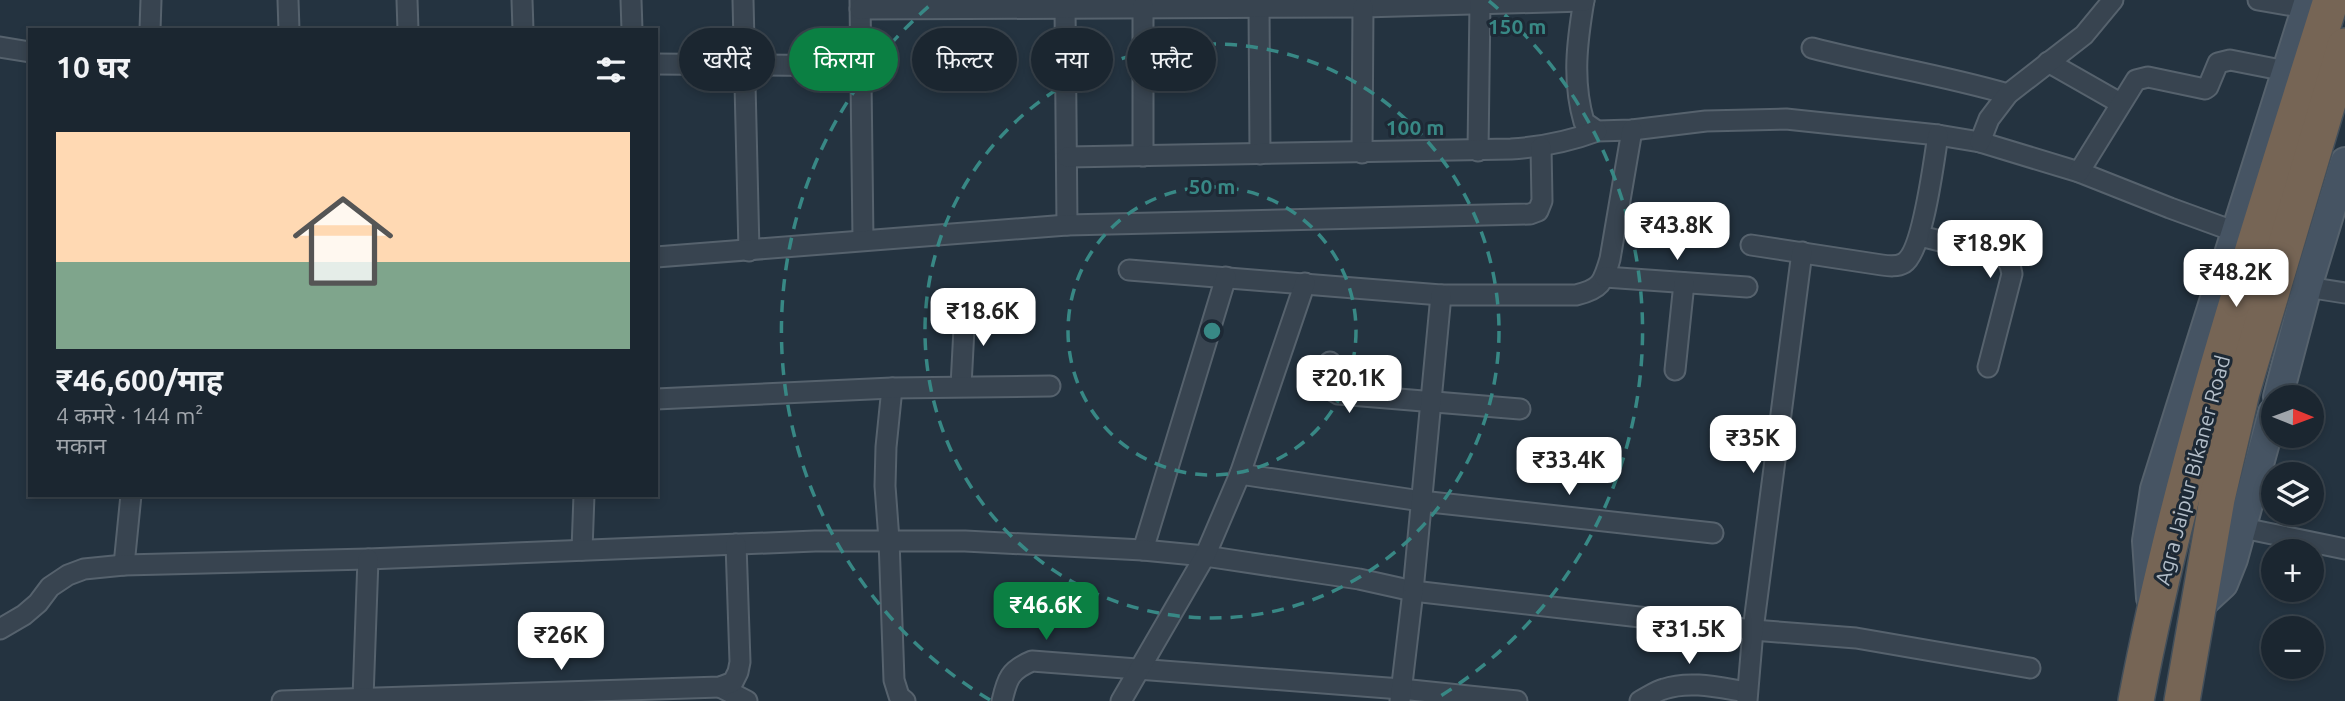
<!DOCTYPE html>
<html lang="hi">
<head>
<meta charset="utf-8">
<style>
	body { margin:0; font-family:Ubuntu,"Noto Sans Devanagari",sans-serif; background:#28323c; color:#f1f3f6; height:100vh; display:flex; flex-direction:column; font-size:26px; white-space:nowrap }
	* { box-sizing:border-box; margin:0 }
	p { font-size:23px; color:#a0a5ab }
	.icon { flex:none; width:38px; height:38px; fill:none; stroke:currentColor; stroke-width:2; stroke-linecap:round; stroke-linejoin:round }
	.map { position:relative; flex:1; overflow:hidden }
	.side { position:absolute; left:28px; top:28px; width:630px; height:469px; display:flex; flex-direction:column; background:#1b2630; border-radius:0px; box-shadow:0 4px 10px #0003,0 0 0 2px #39434c }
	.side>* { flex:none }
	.top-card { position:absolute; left:679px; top:28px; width:665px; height:63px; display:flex; gap:14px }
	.needle { width:46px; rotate:91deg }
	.controls { position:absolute; left:2261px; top:385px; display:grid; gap:14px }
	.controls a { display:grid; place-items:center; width:63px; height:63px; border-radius:50%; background:#1b2630; box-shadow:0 4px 10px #0003,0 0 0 2px #39434c; font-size:35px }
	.price { position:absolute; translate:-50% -60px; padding:0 16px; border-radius:14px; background:#fff; color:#222; font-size:23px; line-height:46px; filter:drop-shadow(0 2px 4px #0008) }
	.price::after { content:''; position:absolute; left:50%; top:42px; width:21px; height:16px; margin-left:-10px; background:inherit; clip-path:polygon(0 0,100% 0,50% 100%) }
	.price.selected { background:#0b8043; color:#fff }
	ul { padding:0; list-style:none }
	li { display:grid; align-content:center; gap:14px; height:371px; padding:0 28px }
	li+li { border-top:2px solid #39434c }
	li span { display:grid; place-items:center; height:217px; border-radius:0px; color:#555 }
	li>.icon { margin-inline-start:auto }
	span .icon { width:126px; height:126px; fill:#fffc; stroke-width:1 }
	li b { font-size:30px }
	h2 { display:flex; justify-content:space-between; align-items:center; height:84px; padding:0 28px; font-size:30px }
	.tag { padding:0 24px; border-radius:32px; background:#1b2630; box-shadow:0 4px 10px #0003,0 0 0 2px #39434c; font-size:24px; line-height:63px }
	.tag.selected { background:#0b8043; color:#fff }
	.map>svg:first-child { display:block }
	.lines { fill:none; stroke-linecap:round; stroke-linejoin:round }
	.street-casing { stroke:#56626d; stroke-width:23 }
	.secondary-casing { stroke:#56626d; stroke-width:32 }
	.highway-casing { stroke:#434f5a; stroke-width:38 }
	.street { stroke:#384450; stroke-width:19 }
	.secondary { stroke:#465463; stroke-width:28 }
	.highway { stroke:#766555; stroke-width:35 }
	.ring { fill:none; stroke:#388885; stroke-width:3.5; stroke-dasharray:12 9 }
	.labels { text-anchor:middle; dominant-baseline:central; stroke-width:6; stroke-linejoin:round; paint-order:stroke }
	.street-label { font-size:21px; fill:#b4bfca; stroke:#1d2935 }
	.centre { fill:#388885; stroke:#1d2935; stroke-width:3.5 }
	.ring-label { font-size:21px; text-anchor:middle; font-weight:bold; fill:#388885; stroke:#1d2935; stroke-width:6; stroke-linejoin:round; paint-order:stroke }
</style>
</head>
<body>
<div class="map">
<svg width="2345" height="701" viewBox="0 0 2345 701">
	<rect width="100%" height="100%" fill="#243340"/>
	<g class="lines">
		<defs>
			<g id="street">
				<polyline points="288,0 289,30"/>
				<polyline points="407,0 408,30"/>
				<polyline points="522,0 523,30"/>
				<polyline points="631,0 632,30"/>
				<polyline points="743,0 749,251"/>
				<polyline points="860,0 863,240"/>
				<path d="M1584,0C1577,42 1572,81 1584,122L1597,131L1632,130L1706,121L1786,119L1938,135L1980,142L2079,172L2170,208L2247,236"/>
				<polyline points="2258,0 2306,8"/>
				<polyline points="1065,7 1067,225"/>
				<polyline points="1259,7 1260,154"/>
				<polyline points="860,9 1363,7 1584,1"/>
				<polyline points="150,30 151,0"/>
				<polyline points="0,47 30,52"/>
				<path d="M1812,48C1877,65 1943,75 2008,94"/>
				<polyline points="2048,62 2120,103"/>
				<polyline points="656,64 861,66"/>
				<polyline points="1980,142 1989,119 2008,94 2084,35 2113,0"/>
				<polyline points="1478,151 1480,2"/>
				<polyline points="1362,153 1363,7"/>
				<polyline points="1143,156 1143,6"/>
				<path d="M1067,157L1511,149C1542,147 1568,142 1597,131"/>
				<polyline points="2079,172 2136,80 2148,77 2205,89 2208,87 2218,63 2230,60 2286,71"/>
				<polyline points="1920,236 2005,257 2010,265 2012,274 1988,367"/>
				<path d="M1751,245L1882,265C1889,266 1897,267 1904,263C1923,251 1934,160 1938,135"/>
				<polyline points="656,257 1067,225 1530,214 1538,211 1542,201 1541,147"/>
				<path d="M1129,270L1441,295H1576C1601,289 1603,283 1610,259L1632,130"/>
				<polyline points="1605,277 1747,287"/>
				<polyline points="2307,287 2345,293"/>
				<path d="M1330,362C1330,375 1325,388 1338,394L1520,409"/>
				<polyline points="1675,370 1684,283"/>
				<polyline points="961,386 965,309"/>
				<polyline points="892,388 886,447 885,486 889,540 894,680 899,696 905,701"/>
				<polyline points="656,399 892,388 1050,386"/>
				<polyline points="1240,474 1421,501 1713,533"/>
				<polyline points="2243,528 2345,549"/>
				<polyline points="582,550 584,495"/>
				<polyline points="1143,550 1226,277"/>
				<polyline points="124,565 131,495"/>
				<polyline points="0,629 24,615 38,603 50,587 68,575 84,569 124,565 368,559 815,541 965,541 1143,550 1205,556 1359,579 1413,591 1753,630 1856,638 2030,668"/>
				<polyline points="720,687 747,701"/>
				<polyline points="363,698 368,559"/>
				<polyline points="282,701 720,687 733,682 738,672 740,662 736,544"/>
				<path d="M1002,701C1007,679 1010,670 1032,661L1401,689L1517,701"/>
				<polyline points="1121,701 1205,556 1240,474 1305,283"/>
				<polyline points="1400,701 1413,591 1441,295"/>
				<path d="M1640,701C1648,697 1656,691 1664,689C1690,680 1721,688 1747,692"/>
				<polyline points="1747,701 1753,630 1802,252"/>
			</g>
			<g id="secondary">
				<polyline points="2278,397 2307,287 2345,162"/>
				<polyline points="2151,598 2147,541 2155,489 2309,0"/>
				<polyline points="2198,607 2223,584 2233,559 2273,413"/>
			</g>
			<g id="highway">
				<path d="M2136,701C2181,462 2259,231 2331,0"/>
				<polyline points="2182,701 2217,499 2242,392 2345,46"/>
			</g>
		</defs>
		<!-- street casing -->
		<use href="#street" class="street-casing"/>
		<!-- secondary casing -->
		<use href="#secondary" class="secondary-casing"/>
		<!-- highway casing -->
		<use href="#highway" class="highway-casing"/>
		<!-- street -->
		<use href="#street" class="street"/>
		<!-- secondary -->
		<use href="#secondary" class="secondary"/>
		<!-- highway -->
		<use href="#highway" class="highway"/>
	</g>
	<!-- distance rings -->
	<g class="ring">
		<circle cx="1212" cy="331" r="144"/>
		<circle cx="1212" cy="331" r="287"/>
		<path d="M990 700A431 431 0 0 1 935 1M1489 1A431 431 0 0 1 1434 700"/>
	</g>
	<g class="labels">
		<!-- street labels -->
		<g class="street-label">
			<text transform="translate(2192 470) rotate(-75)">Agra Jaipur Bikaner Road</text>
		</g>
	</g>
	<circle cx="1212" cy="331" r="10" class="centre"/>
	<g class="ring-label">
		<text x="1517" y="34">150 m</text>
		<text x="1415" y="135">100 m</text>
		<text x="1212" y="194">50 m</text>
	</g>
</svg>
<div class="controls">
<a><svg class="needle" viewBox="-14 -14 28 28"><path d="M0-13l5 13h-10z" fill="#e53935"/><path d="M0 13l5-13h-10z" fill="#a0a5ab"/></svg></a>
<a><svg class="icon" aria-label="layers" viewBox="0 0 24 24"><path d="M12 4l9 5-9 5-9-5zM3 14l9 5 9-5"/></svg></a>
<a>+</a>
<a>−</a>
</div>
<b class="price" style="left:1677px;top:262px">₹43.8K</b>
<b class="price" style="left:1990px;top:280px">₹18.9K</b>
<b class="price" style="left:2236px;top:309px">₹48.2K</b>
<b class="price" style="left:983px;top:348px">₹18.6K</b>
<b class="price" style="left:1349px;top:415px">₹20.1K</b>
<b class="price" style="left:1753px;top:475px">₹35K</b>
<b class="price" style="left:1569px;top:497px">₹33.4K</b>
<b class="price selected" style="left:1046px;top:642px">₹46.6K</b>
<b class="price" style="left:1689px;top:666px">₹31.5K</b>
<b class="price" style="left:561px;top:672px">₹26K</b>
<div class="top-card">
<a class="tag">खरीदें</a>
<a class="tag selected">किराया</a>
<a class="tag">फ़िल्टर</a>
<a class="tag">नया</a>
<a class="tag">फ़्लैट</a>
</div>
<section class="side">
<h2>10 घर<svg class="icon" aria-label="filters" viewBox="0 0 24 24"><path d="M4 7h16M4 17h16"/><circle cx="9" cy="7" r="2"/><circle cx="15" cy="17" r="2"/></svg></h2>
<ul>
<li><span style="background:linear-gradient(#ffd9b3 60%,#7fa58c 0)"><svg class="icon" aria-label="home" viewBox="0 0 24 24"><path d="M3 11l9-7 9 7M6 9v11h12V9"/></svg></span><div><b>₹46,600/माह</b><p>4 कमरे · 144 m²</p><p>मकान</p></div></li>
</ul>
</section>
</div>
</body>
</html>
